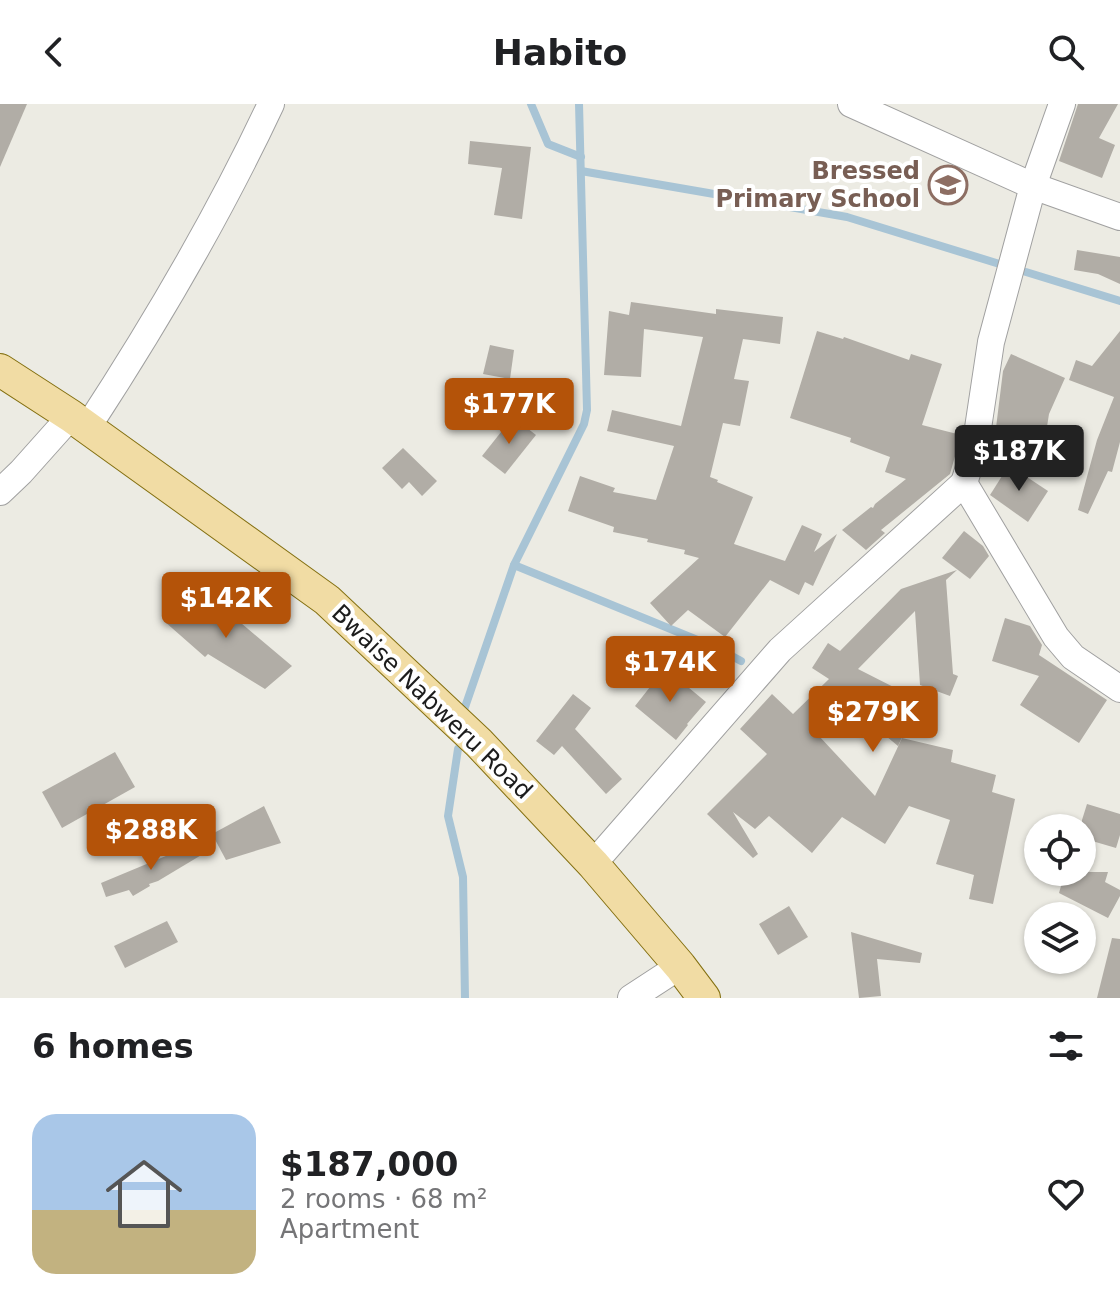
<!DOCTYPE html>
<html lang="en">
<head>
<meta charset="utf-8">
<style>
	body { margin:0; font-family:"DejaVu Sans",sans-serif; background:#f6f6f6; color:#202124; height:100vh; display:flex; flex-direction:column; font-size:30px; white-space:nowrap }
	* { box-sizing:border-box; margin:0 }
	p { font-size:26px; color:#757577 }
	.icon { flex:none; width:44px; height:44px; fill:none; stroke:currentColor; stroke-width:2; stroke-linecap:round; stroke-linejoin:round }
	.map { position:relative; height:894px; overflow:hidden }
	.sheet { display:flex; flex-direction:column; background:#fff; flex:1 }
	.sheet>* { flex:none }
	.buttons { position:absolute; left:1024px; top:710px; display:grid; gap:16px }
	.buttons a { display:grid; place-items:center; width:72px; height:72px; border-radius:50%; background:#fff; box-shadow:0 2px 6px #0004; font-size:40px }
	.price { position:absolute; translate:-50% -68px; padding:0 18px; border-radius:8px; background:#b45309; color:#fff; font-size:26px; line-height:52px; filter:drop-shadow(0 2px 4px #0008) }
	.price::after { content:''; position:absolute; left:50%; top:48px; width:24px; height:18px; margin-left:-12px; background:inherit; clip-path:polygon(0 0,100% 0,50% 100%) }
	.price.selected { background:#222; color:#fff }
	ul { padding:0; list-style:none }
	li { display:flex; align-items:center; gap:24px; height:200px; padding:0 32px }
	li+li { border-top:2px solid #e0e0e0 }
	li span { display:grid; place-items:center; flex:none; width:224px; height:160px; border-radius:24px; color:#555 }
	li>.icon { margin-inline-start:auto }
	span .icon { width:96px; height:96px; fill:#fffc; stroke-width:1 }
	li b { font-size:34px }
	h2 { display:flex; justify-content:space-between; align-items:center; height:96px; padding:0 32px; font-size:34px }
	header { display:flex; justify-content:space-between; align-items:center; height:104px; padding:0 32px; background:#fff; font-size:36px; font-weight:700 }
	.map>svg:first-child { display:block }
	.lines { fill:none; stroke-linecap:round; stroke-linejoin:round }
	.stream { stroke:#a8c4d5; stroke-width:8 }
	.building { fill:#b1ada6 }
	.minor-casing { stroke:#a0a0a0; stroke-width:28 }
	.major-casing { stroke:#847011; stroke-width:34 }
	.minor { stroke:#fff; stroke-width:26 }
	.major { stroke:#f1dca4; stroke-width:32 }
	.labels { text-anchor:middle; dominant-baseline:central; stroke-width:8; stroke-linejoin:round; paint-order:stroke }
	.education-label { font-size:24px; font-weight:bold; fill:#785e54; stroke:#fff; text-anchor:end }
	.street-label { font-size:24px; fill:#1c1c1c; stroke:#fff }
</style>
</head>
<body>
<header><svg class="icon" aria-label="back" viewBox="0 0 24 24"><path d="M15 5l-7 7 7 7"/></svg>Habito<svg class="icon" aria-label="search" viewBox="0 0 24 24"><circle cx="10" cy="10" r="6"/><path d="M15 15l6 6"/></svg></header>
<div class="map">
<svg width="1120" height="894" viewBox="0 0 1120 894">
	<rect width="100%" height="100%" fill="#ecebe3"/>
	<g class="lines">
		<!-- stream -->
		<g class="stream">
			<polyline points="531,0 548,40 581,53"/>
			<polyline points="581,67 847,113 1006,162"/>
			<polyline points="1026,168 1120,197"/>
			<polyline points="514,461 717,544 741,557"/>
			<polyline points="464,606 514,461 584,320 587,306 579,0"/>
			<polyline points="458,645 448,712 463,773 465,894"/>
		</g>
	</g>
	<!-- building -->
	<g class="building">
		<polygon points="0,0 27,0 0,63"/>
		<polygon points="1078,0 1118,0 1099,34 1115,41 1102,74 1059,57"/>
		<polygon points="470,37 531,43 522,115 494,111 502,64 468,60"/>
		<polygon points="1077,146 1120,153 1120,180 1098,170 1074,166"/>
		<polygon points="631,198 716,210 716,205 783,213 780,240 743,235 734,275 749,277 740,322 723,319 710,373 718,376 717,378 753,393 734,440 785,457 802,421 822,430 814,448 837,430 813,482 805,478 799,491 770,476 725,533 688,506 671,522 650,499 699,454 684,450 685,446 647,438 648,435 613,428 614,423 568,407 580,372 615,384 613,388 656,396 674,342 607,327 612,306 681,322 703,233 644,225 641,273 604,271 609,207 629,211"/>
		<polygon points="817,227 843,235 844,233 909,256 911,250 942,260 922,321 961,331 950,370 881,426 885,429 866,446 842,426 871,403 873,404 875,400 906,375 885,368 890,353 850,338 851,334 790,314"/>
		<polygon points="1120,227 1120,338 1112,368 1108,367 1088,410 1078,406 1097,336 1114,293 1069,276 1076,256 1092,262"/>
		<polygon points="490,241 514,246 510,275 483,270"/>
		<polygon points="1011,250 1065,274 1049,310 1046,329 1019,324 1018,342 994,340 1003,267"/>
		<polygon points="513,313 536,331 505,370 482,352"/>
		<polygon points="403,344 437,377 422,392 409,378 402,385 382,364"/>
		<polygon points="1009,361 1048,387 1028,418 990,391"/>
		<polygon points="964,427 983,442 989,452 970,475 942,454"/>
		<polygon points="957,466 946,476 953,570 958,572 950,592 920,581 915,507 858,565 919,596 898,642 850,602 819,632 875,692 902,634 953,646 951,658 996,671 992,688 1015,695 993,800 969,795 974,771 936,760 950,716 909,702 885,740 842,713 812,749 769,712 755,725 733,708 758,750 753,754 707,710 767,650 740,625 772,590 793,610 829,575 812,564 828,539 840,547 901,485"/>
		<polygon points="196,486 241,519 292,562 265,585 208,550 205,553 164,517"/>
		<polygon points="1005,514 1030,522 1042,541 1039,551 1107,596 1079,639 1020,601 1039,572 992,557"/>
		<polygon points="665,564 706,598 687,620 688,621 676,636 635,602"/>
		<polygon points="573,590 591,604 575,625 622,675 606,690 562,642 554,651 536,637"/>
		<polygon points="115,648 135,683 62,724 42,688"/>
		<polygon points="1087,700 1120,710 1120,731 1116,744 1082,734 1082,716"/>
		<polygon points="264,702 281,739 226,756 212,730"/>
		<polygon points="197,739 203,750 158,777 149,780 150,782 133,792 129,786 106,793 101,779"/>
		<polygon points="1065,768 1108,768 1105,778 1120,786 1120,792 1108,814 1059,789"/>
		<polygon points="789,802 808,833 778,851 759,820"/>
		<polygon points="167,817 178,838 125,864 114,842"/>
		<polygon points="851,828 922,849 920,859 877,855 881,892 859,894"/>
		<polygon points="1112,834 1120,835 1120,894 1097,894"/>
	</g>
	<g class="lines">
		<defs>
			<g id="minor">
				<polyline points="851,0 1033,82 1120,113"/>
				<path d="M87,324C155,220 218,113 271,0"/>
				<polyline points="964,379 975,344 991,238 1033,82 1062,0"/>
				<polyline points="0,388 21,368 71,312"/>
				<polyline points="593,760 780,546 964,379 1056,533 1073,553 1120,585"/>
				<polyline points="631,894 680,862"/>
			</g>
			<polyline id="major" points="0,266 71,312 327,496 479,639 593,760 680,862 704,894"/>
		</defs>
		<!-- minor casing -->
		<use href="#minor" class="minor-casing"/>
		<!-- major casing -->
		<use href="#major" class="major-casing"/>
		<!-- minor -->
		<use href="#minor" class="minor"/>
		<!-- major -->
		<use href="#major" class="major"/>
	</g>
	<!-- icons -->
	<defs>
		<symbol id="school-ring" viewBox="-11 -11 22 22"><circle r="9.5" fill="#fff" stroke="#8d6e63" stroke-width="1.5"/><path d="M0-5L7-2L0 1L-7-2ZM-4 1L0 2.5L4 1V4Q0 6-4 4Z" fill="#8d6e63"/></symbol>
	</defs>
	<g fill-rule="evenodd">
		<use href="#school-ring" x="926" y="59" width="44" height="44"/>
	</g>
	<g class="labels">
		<!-- education labels -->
		<g class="education-label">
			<text x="920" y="67">Bressed<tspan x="920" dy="28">Primary School</tspan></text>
		</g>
		<!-- street labels -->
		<g class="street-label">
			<text transform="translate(432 598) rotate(44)">Bwaise Nabweru Road</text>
		</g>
	</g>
</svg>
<div class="buttons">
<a><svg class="icon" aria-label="locate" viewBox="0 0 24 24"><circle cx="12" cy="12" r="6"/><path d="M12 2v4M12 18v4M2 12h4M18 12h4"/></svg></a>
<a><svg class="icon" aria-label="layers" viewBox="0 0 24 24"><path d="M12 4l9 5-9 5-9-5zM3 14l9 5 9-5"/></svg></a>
</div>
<b class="price" style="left:509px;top:342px">$177K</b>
<b class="price selected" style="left:1019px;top:389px">$187K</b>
<b class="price" style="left:226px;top:536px">$142K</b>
<b class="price" style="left:670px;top:600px">$174K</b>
<b class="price" style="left:873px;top:650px">$279K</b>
<b class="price" style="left:151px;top:768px">$288K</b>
</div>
<section class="sheet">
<h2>6 homes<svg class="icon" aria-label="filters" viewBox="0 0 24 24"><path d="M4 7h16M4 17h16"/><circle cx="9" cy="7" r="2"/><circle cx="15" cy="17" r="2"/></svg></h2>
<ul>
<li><span style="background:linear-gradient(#a9c7e8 60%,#c2b280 0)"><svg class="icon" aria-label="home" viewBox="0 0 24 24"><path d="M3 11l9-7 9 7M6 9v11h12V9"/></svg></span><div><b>$187,000</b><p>2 rooms · 68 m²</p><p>Apartment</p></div><svg class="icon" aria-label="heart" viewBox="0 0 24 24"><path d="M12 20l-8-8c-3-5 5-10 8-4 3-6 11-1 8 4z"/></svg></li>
</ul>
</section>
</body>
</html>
